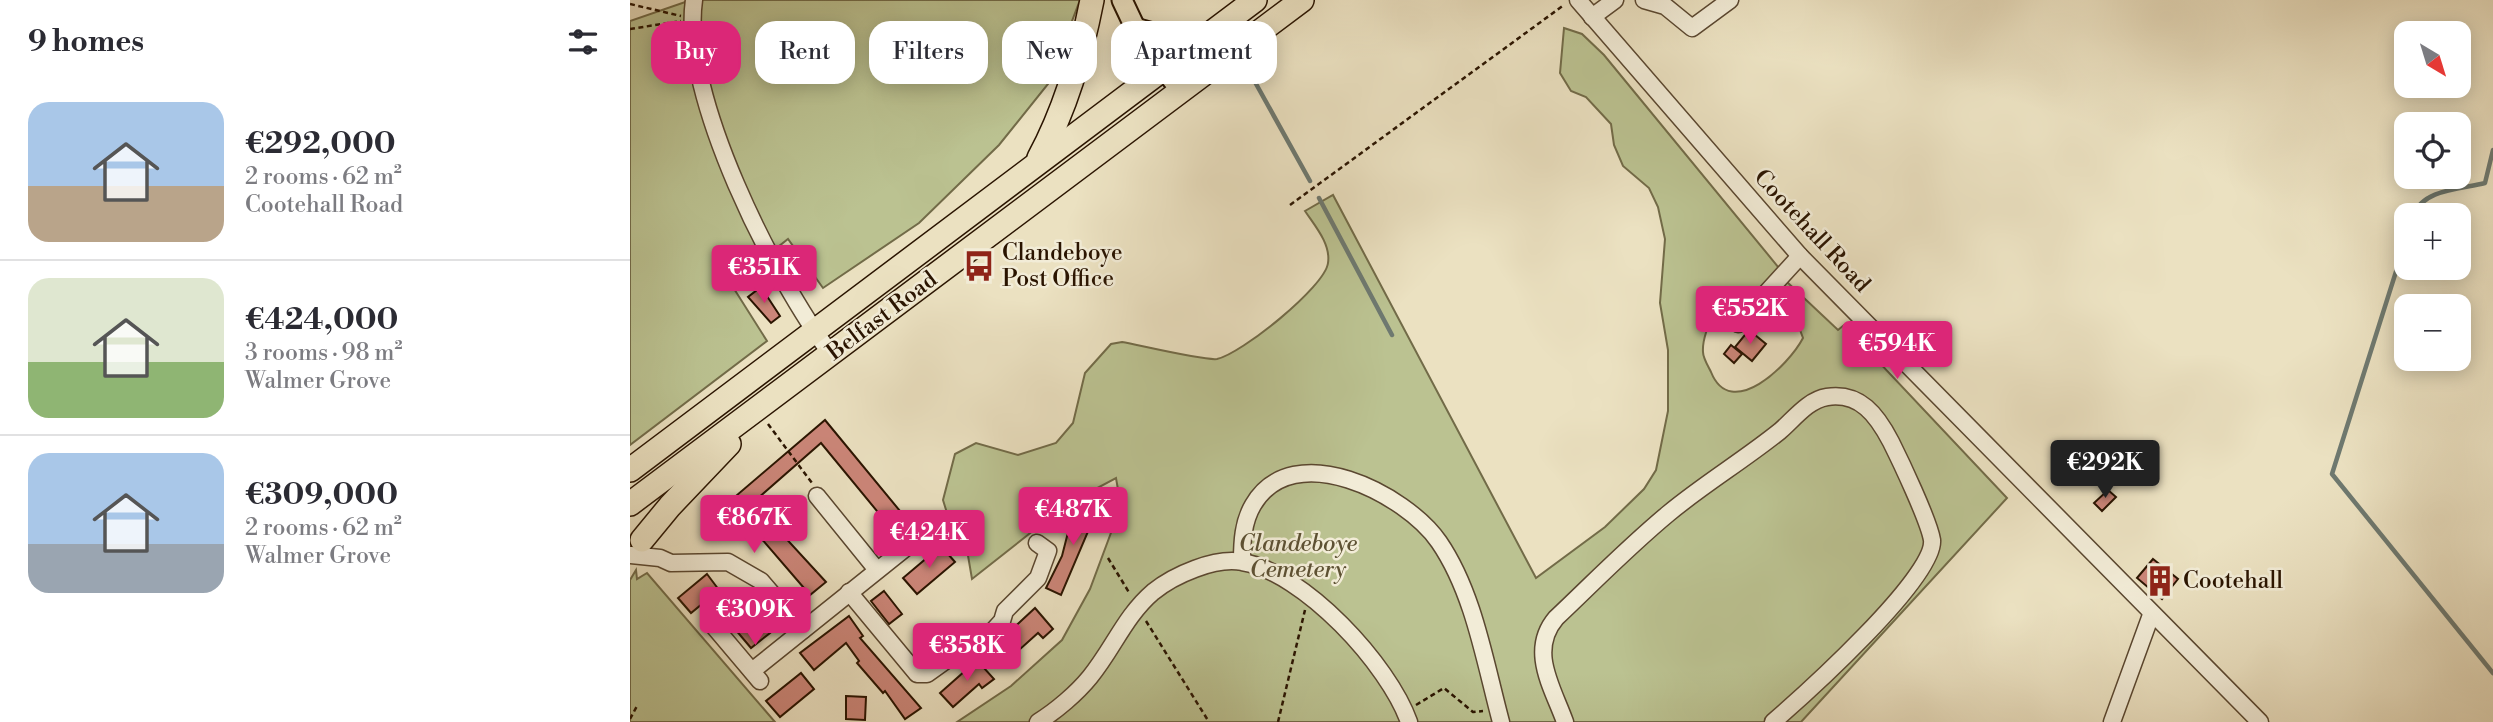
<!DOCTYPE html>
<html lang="en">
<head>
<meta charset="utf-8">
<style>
	body { margin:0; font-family:"Libre Bodoni",serif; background:#f7f7f7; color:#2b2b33; height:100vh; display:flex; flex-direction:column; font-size:26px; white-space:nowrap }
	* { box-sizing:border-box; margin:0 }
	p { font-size:23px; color:#7c7c81 }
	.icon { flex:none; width:38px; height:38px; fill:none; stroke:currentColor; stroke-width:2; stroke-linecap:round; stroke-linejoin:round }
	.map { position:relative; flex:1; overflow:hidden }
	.sheet { display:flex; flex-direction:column; background:#fff; width:630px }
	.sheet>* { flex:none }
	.guide { position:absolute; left:21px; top:21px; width:665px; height:63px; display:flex; gap:14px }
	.needle { width:46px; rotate:142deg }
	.controls { position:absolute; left:1764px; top:21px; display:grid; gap:14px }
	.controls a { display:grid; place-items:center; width:77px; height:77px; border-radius:14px; background:#fff; box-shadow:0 4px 18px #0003; font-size:35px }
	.price { position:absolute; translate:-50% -60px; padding:0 16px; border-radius:7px; background:#db2777; color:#fff; font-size:23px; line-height:46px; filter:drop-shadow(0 2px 4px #0008) }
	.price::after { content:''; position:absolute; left:50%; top:42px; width:21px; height:16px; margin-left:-10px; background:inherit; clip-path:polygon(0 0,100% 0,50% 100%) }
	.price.on { background:#222; color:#fff }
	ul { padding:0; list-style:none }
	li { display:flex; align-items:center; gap:21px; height:175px; padding:0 28px }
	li+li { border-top:2px solid #e1e1e2 }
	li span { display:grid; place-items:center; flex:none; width:196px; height:140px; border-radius:21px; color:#555 }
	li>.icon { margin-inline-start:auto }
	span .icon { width:84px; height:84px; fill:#fffc; stroke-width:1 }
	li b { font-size:30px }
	h2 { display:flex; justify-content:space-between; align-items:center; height:84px; padding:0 28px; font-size:30px }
	.chip { padding:0 24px; border-radius:21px; background:#fff; box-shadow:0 4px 18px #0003; font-size:24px; line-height:63px }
	.chip.on { background:#db2777; color:#fff }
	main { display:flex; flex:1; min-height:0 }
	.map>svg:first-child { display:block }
	.green { fill:#bbc291; stroke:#726b48; stroke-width:2 }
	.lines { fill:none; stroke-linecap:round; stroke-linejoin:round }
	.stream { stroke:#6e7970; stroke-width:4.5 }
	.building { fill:#cc8679; stroke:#2a1400; stroke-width:2 }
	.minor-casing { stroke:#5a4730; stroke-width:19 }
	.major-casing { stroke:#2a1400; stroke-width:23 }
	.highway-casing { stroke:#2a1400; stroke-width:26 }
	.path { stroke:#2a1400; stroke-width:2.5; stroke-dasharray:5 3.5; stroke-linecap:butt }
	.minor { stroke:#f2ecd7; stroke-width:16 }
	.major { stroke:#ebe1c1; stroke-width:19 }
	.highway { stroke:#ebe1c1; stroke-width:23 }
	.labels { text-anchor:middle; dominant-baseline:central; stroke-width:5; stroke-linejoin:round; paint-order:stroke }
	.street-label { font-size:23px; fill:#2a1400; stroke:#f2ecd7 }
	.poi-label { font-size:23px; fill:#2a1400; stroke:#f2ecd7; text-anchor:start }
	.park-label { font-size:23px; font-style:italic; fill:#5d5133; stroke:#f2ecd7 }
</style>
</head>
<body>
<main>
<section class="sheet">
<h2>9 homes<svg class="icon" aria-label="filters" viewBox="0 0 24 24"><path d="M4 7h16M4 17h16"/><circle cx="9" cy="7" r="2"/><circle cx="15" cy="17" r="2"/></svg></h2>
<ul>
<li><span style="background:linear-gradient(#a9c7e8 60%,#b9a48a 0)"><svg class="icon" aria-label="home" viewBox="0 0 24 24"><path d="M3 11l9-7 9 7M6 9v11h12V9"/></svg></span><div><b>€292,000</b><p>2 rooms · 62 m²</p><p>Cootehall Road</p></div></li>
<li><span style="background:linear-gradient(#dfe7d0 60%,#8fb573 0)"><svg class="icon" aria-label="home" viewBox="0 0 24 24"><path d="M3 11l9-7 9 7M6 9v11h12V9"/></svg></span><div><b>€424,000</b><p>3 rooms · 98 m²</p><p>Walmer Grove</p></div></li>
<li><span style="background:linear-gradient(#a9c7e8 65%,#9aa5b1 0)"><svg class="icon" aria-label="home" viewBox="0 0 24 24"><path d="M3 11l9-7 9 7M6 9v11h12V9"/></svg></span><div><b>€309,000</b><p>2 rooms · 62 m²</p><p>Walmer Grove</p></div></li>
</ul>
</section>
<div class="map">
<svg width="1863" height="722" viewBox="0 0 1863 722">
	<rect width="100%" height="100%" fill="#ebe1c1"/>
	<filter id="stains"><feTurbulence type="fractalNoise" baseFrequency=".00286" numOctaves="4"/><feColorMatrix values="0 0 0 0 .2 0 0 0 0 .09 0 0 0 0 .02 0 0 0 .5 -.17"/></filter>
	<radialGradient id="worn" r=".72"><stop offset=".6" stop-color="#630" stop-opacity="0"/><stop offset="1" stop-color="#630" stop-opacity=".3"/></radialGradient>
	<!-- green -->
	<g class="green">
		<polygon points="61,0 450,0 418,84 369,145 289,223 193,288 158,239 101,284 137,341 0,445 0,21"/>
		<path d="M934,28L952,34L974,55L1149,268L1135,286L1087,306C1081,320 1072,337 1073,352C1073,358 1078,366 1081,372C1101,422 1159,365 1173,338L1170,330L1155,313L1139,303L1157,282L1208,330L1214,325L1377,498L1171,722H327L381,686L432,640L460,589L485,522L490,501L486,478L437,504L342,579L336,544L321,526L313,500L325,454L346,443L388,455L426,443L443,423L455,373L481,344L492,342C509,345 575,361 587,359C611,354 695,287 698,263C701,244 685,226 675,211L703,195L906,578L975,527L1014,489L1026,470L1038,411V350L1030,303L1035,239L1028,207L1019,188L993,166L984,145L981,124L956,97L941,91L930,73Z"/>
		<polygon points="6,570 7,579 17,573 145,722 0,722 0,580"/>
	</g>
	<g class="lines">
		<!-- stream -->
		<g class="stream">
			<polyline points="620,73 680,181"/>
			<polyline points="689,198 762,335"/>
			<path d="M1784,215C1792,189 1832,189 1855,183L1863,150"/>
			<polyline points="1776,240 1702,474 1863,673"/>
		</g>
	</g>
	<!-- building -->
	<g class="building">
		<polygon points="131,287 150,316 141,323 118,297"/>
		<polygon points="1119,330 1136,344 1122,361 1105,347"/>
		<polygon points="1101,345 1112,354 1104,363 1094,354"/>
		<polygon points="195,420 284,528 270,539 191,443 119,506 136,526 141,522 196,582 180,595 124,530 117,536 93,507"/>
		<polygon points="1478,490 1486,497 1472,511 1464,503"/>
		<polygon points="445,505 470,515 463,531 459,529 431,595 416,588 432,556"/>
		<polygon points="311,546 325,562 287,594 273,578"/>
		<polygon points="1523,559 1548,579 1532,599 1507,578"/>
		<polygon points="77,574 89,590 61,613 48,598"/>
		<polygon points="254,591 272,614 259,624 241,601"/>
		<polygon points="114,602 140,633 121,648 99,622"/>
		<polygon points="405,608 423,629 413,638 408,633 379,659 366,644"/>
		<polygon points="219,616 233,636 230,638 291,708 275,719 255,691 253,693 227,663 229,661 216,643 184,670 170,653"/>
		<polygon points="345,658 364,679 352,688 349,684 323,707 310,693 336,670 334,667"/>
		<polygon points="171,673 184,689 150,717 136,701"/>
		<polygon points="216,696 236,697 235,720 216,719"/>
	</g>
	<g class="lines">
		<defs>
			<g id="minor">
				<path d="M64,0C50,94 145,280 201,354"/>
				<polyline points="948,0 1170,256 1630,722"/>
				<polyline points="1014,0 1035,6 1062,28 1100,0"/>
				<polyline points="962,17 985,0"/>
				<polyline points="1108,324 1170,256"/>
				<polyline points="187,496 247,570"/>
				<polyline points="1,555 30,558 41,563 98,562 131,581 173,630"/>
				<path d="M612,561C612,542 613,522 623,505C663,436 776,494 809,542C844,593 855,663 871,722"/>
				<polyline points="219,592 287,674 297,674 325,654 352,643 372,621 375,611 408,578 418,551 407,543"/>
				<polyline points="96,611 81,623 130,681"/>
				<polyline points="122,671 298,530"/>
				<path d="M408,722C426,711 447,693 460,677C483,649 495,616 523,592C544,575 585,557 612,562C674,572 759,665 779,722"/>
				<path d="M935,722C923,688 898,651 926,618C963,583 999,546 1039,513C1074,484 1114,460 1150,431C1164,419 1178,400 1197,397C1230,392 1247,415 1261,442C1270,460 1299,521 1302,540C1306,577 1173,696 1143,722"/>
				<polyline points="1482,722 1521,615"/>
			</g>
			<g id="major">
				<polyline points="492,0 509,36 551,91"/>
				<polyline points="505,28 545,39 570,41"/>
			</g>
			<g id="highway">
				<path d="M409,158C436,108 451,56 462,0"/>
				<polyline points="0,470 625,0"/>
				<polyline points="0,504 672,0"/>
				<polyline points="12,540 40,506 99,444"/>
			</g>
		</defs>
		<!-- minor casing -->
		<use href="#minor" class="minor-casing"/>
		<!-- major casing -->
		<use href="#major" class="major-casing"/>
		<!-- highway casing -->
		<use href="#highway" class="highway-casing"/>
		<!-- path -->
		<g class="path">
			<polyline points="0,4 51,16"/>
			<polyline points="0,29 51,21"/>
			<polyline points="660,205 934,5"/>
			<polyline points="138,424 182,483"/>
			<polyline points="478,558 500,594"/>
			<polyline points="516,621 579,722"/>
			<polyline points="786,705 814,688 843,712 853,711"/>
			<polyline points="0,719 7,706"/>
			<polyline points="648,722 675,610"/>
		</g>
		<!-- minor -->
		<use href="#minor" class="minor"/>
		<!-- major -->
		<use href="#major" class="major"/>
		<!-- highway -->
		<use href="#highway" class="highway"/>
	</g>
	<!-- icons -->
	<defs>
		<symbol id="bus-bare" viewBox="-9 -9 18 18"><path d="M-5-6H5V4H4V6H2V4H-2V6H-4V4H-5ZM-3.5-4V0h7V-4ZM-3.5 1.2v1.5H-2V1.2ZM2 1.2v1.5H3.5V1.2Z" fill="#8f2418" stroke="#f2ecd7" stroke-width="2.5" paint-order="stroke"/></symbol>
		<symbol id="building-bare" viewBox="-9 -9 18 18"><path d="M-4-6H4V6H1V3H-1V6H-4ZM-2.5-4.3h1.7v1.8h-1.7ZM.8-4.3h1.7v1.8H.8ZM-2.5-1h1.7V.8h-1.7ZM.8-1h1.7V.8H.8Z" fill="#8f2418" stroke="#f2ecd7" stroke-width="2.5" paint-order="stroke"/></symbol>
	</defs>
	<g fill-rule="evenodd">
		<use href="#bus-bare" x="327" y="244" width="44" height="44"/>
		<use href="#building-bare" x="1508" y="559" width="44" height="44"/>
	</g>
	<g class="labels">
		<!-- street labels -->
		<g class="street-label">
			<text transform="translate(1182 231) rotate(47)">Cootehall Road</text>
			<text transform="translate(252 316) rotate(-37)">Belfast Road</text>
		</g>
		<!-- poi labels -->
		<g class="poi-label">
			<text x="372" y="253">Clandeboye<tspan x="372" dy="26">Post Office</tspan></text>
			<text x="1553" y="581">Cootehall</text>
		</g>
		<!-- park labels -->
		<g class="park-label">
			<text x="668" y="544">Clandeboye<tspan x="668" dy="26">Cemetery</tspan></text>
		</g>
	</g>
	<rect width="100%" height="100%" filter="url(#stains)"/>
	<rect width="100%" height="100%" fill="url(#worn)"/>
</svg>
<div class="controls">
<a><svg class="needle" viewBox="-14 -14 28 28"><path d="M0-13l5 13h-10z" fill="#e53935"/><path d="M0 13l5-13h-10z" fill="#7c7c81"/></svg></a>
<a><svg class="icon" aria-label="locate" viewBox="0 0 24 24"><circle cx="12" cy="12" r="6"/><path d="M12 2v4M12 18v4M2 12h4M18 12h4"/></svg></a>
<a>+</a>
<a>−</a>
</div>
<b class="price" style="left:134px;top:305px">€351K</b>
<b class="price" style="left:1120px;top:346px">€552K</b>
<b class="price" style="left:1267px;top:381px">€594K</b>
<b class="price on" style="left:1475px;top:500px">€292K</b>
<b class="price" style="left:443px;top:547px">€487K</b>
<b class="price" style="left:124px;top:555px">€867K</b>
<b class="price" style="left:299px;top:570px">€424K</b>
<b class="price" style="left:125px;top:647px">€309K</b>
<b class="price" style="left:337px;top:683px">€358K</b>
<div class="guide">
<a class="chip on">Buy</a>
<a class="chip">Rent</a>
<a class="chip">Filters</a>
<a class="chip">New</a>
<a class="chip">Apartment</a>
</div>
</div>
</main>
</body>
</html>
